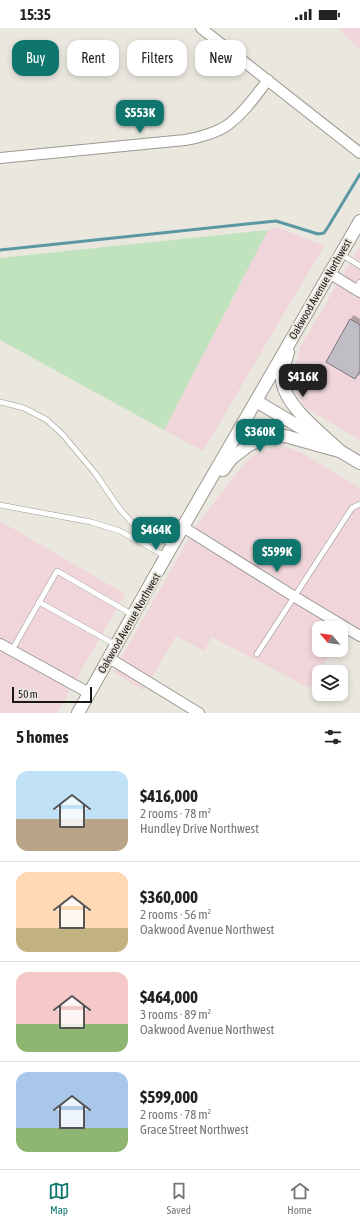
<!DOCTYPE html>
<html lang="en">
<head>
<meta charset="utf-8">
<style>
	body { margin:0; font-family:"Asap Condensed",sans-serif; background:#f2f2f2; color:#222; height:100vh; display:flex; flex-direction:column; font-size:15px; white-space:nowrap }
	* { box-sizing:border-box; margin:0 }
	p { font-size:13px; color:#767676 }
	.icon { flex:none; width:22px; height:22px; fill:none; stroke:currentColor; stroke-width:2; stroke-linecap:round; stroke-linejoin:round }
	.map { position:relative; height:685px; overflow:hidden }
	.side { display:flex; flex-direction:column; background:#fff; flex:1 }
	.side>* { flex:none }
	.top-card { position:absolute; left:12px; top:12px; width:336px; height:36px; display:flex; gap:8px }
	.needle { width:26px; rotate:299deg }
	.buttons { position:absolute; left:312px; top:593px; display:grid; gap:8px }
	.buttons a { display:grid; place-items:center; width:36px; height:36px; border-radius:8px; background:#fff; box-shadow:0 2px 6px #0003; font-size:20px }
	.scale { position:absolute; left:12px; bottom:10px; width:80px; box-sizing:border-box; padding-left:4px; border:2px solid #191815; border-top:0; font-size:11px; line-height:14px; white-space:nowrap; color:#191815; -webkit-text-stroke:3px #eae7df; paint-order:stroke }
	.price { position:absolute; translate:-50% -34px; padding:0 9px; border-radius:8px; background:#0f766e; color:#fff; font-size:13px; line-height:26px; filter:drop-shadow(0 1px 2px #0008) }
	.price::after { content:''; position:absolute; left:50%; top:24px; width:12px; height:9px; margin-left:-6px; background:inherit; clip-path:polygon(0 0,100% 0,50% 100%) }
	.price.selected { background:#222; color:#fff }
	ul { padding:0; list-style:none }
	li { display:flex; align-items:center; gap:12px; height:100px; padding:0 16px }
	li+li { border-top:1px solid #e0e0e0 }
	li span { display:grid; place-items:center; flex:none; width:112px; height:80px; border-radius:12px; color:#555 }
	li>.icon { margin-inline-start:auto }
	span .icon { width:48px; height:48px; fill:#fffc; stroke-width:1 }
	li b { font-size:17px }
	h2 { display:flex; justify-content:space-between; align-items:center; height:48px; padding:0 16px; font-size:17px }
	.chip { padding:0 14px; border-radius:12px; background:#fff; box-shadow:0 2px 6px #0003; font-size:14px; line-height:36px }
	.chip.selected { background:#0f766e; color:#fff }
	.status { display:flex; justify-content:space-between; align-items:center; height:28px; padding:0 20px; background:#fff; direction:ltr }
	.status svg { height:11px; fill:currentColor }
	.tab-bar { display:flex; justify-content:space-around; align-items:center; height:56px; border-top:1px solid #e0e0e0; background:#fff; font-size:11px; color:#767676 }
	.tab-bar a { display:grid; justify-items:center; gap:2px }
	.tab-bar .selected { color:#0f766e }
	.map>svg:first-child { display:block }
	.commercial { fill:#f0d6da }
	.green { fill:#c0e2bd }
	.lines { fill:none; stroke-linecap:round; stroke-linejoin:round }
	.stream { stroke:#5c98a4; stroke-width:3 }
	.building { fill:#c1bdc5; stroke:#79757c; filter:url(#shadow) }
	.service-casing { stroke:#9c9992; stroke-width:6 }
	.minor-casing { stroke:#9c9992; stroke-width:12 }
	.tertiary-casing { stroke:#9c9992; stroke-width:14 }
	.service { stroke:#fff; stroke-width:5 }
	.minor { stroke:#fff; stroke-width:10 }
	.tertiary { stroke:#fff; stroke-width:12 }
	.labels { text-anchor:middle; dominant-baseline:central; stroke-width:4; stroke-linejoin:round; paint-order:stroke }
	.street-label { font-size:11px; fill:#191815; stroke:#eae7df }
</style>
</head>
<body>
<div class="status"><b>15:35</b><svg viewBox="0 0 49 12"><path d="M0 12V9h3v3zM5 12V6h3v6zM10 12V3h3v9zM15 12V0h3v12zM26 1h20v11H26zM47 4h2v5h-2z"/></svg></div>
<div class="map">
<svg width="360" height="685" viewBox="0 0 360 685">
	<defs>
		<filter id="shadow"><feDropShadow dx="3.5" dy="-3.5" stdDeviation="0" flood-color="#0004"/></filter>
	</defs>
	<rect width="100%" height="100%" fill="#eae7df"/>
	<!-- commercial -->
	<g class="commercial">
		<polygon points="338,0 360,0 360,21"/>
		<polygon points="278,199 324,218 203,423 164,402 268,202"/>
		<polygon points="360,218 360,412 306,380 297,365 293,348 300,319"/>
		<polygon points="286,419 302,425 360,460 360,601 350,594 341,608 341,600 319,600 319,622 332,622 309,660 212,609 204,623 176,608 152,649 143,662 113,644 196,498 238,443 252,428 272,420"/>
		<polygon points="0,493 125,566 57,685 0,685"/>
	</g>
	<!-- green -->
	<polygon class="green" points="268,202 164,402 0,312 0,230"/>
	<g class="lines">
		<!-- stream -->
		<polyline class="stream" points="0,222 276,193 318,206 324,205 328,199 360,146"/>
	</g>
	<!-- building -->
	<polygon class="building" points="350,291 360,297 360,343 355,351 326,334"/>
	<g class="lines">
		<defs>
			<g id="service">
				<polyline points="341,226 360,238"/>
				<polyline points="356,261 360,254"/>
				<polyline points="0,374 24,380 47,392 63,407 95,445 119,480 134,497 157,510 173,516"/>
				<polyline points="0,477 91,494 120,503 165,528"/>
				<polyline points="39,574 116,617"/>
				<polyline points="12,622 57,543 133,587"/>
				<polyline points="257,626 352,480 360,476"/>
			</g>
			<g id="minor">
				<polyline points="201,0 360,125"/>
				<path d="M0,130L185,112C198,110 219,104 229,96C245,84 256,67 268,52"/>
				<polyline points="329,245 360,264"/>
				<polyline points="183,499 295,569 360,608"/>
				<polyline points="0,616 89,665"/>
				<polyline points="109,630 199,685"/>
			</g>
			<g id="tertiary">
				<path d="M288,324C286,333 281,343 282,352C285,378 321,405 339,422"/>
				<polyline points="256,373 360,435"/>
				<polyline points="223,442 232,430 249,417 267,409 285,408 339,423"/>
				<polyline points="78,685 169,523 360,193"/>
			</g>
		</defs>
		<!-- service casing -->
		<use href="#service" class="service-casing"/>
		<!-- minor casing -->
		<use href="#minor" class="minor-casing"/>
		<!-- tertiary casing -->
		<use href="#tertiary" class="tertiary-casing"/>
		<!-- service -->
		<use href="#service" class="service"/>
		<!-- minor -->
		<use href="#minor" class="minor"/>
		<!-- tertiary -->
		<use href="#tertiary" class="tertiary"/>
	</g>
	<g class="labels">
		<!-- street labels -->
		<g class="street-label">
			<text transform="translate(320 261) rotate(-60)">Oakwood Avenue Northwest</text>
			<text transform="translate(129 595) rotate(-60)">Oakwood Avenue Northwest</text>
		</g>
	</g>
</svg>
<div class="buttons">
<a><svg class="needle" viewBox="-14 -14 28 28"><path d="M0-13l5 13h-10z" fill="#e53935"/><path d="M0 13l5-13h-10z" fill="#767676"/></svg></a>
<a><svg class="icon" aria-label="layers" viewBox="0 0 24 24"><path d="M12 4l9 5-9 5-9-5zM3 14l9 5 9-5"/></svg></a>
</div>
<div class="scale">50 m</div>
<b class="price" style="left:140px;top:106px">$553K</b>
<b class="price selected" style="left:303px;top:370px">$416K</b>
<b class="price" style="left:260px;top:425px">$360K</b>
<b class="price" style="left:156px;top:523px">$464K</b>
<b class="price" style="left:277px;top:545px">$599K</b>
<div class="top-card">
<a class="chip selected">Buy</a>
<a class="chip">Rent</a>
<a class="chip">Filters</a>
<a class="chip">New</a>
</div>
</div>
<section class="side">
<h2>5 homes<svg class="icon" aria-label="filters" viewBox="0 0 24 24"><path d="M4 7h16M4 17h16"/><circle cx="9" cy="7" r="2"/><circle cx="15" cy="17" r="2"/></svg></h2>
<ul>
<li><span style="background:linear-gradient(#bfe0f5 60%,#b9a48a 0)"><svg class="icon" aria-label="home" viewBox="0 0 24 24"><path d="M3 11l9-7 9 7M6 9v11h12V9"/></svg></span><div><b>$416,000</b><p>2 rooms · 78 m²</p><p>Hundley Drive Northwest</p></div></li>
<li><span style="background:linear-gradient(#ffd9b3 70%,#c2b280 0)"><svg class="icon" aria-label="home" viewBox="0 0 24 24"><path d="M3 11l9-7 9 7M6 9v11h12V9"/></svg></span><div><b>$360,000</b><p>2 rooms · 56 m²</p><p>Oakwood Avenue Northwest</p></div></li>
<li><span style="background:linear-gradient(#f6c9c9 65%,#8fb573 0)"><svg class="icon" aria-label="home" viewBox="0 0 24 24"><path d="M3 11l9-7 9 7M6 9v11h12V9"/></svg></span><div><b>$464,000</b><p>3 rooms · 89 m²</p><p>Oakwood Avenue Northwest</p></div></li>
<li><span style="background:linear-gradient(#a9c7e8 70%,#8fb573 0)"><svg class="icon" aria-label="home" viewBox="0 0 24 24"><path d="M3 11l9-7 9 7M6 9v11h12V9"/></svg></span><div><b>$599,000</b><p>2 rooms · 78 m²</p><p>Grace Street Northwest</p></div></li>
</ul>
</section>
<nav class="tab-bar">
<a class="selected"><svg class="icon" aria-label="map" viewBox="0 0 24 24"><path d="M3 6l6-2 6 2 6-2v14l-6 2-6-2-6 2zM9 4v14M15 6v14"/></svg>Map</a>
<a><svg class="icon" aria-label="saved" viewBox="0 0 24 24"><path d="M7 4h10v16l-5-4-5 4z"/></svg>Saved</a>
<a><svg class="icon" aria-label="home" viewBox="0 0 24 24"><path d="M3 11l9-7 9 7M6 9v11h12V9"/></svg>Home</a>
</nav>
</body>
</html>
